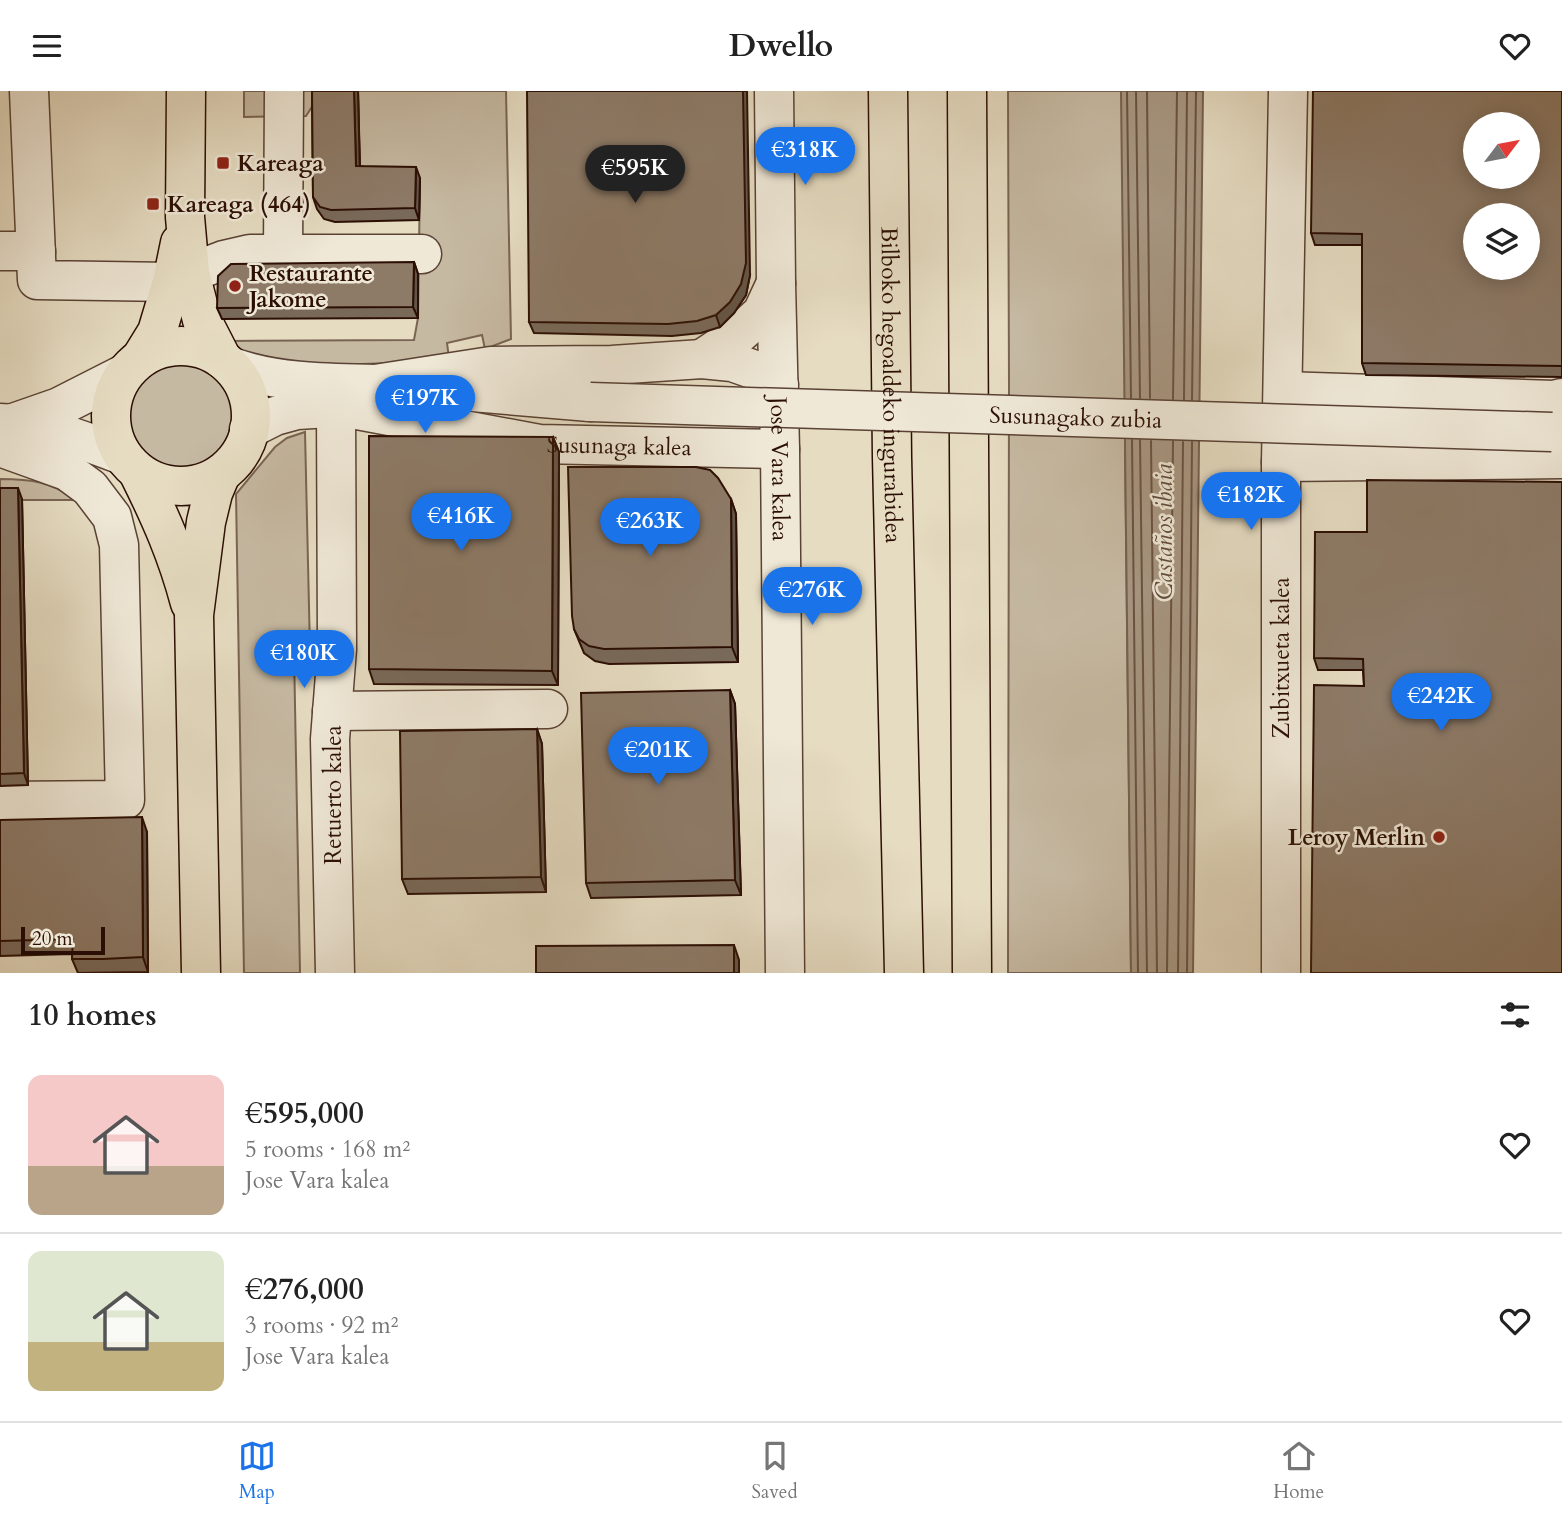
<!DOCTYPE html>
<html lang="en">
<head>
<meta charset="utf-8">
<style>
	body { margin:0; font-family:Cardo,serif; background:#f6f6f6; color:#222; height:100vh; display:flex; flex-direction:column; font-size:26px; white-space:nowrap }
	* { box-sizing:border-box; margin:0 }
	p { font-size:23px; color:#767676 }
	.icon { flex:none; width:38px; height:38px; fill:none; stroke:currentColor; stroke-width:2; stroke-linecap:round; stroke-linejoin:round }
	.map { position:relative; height:882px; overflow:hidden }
	.details { display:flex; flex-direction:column; background:#fff; flex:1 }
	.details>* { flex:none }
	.needle { width:46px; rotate:58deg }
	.buttons { position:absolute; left:1463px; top:21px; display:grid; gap:14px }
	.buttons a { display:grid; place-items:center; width:77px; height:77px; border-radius:50%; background:#fff; box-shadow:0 4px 18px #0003; font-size:35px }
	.scale { position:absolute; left:21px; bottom:18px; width:84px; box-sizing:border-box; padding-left:7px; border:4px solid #2c0f04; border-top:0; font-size:19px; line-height:24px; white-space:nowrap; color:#2c0f04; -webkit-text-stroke:5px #efe8d7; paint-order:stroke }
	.price { position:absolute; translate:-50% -60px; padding:0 16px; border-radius:24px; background:#1a73e8; color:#fff; font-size:23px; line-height:46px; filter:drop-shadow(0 2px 4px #0008) }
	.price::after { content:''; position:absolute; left:50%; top:42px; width:21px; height:16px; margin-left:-10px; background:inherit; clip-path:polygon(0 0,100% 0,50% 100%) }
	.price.active { background:#222; color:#fff }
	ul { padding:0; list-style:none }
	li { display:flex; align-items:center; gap:21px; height:175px; padding:0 28px }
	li+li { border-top:2px solid #e0e0e0 }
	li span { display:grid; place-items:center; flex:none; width:196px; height:140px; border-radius:14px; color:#555 }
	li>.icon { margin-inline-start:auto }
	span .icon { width:84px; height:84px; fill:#fffc; stroke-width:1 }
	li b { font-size:30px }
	h2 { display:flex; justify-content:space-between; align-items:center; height:84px; padding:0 28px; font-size:30px }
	header { display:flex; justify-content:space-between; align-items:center; height:91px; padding:0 28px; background:#fff; font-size:32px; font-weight:600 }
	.tabs { display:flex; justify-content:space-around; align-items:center; height:98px; border-top:2px solid #e0e0e0; background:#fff; font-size:19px; color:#767676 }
	.tabs a { display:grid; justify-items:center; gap:4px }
	.tabs .active { color:#1a73e8 }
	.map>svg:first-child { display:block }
	.green { fill:#c6b9a2; stroke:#796453; stroke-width:2 }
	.water { fill:#a79681; stroke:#76604f; stroke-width:2 }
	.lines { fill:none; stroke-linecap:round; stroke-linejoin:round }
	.shore { stroke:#6a5242; stroke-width:2 }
	.minor-casing { stroke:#5a4234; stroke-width:41 }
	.major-casing { stroke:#2c0f04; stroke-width:41 }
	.highway-casing { stroke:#2c0f04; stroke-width:41 }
	.minor { stroke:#efe8d7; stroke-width:38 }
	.major { stroke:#e6dcc2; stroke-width:38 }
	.highway { stroke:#e6dcc2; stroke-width:38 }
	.minor-bridge-casing { stroke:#5a4234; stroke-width:41; stroke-linecap:butt }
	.minor-bridge { stroke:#efe8d7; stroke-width:38 }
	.wall { fill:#796959; stroke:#2c0f04; stroke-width:2 }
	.shaded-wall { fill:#635548; stroke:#2c0f04; stroke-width:2 }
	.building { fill:#8d7a67; stroke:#2c0f04; stroke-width:2; fill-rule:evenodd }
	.poi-dot { fill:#8f2418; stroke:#efe8d7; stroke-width:2.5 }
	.labels { text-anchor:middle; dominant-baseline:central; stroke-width:5; stroke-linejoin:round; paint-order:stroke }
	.poi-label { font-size:23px; font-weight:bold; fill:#2c0f04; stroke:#efe8d7; text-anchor:start }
	.street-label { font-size:23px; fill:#2c0f04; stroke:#efe8d7 }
	.water-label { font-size:24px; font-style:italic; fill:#634c3c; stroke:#efe8d7 }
</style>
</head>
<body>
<header><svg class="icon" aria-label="menu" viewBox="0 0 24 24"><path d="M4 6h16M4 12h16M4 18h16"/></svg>Dwello<svg class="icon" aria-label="heart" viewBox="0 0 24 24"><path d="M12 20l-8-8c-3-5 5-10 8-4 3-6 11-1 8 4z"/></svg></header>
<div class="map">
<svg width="1562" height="882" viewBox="0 0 1562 882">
	<rect width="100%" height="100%" fill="#e6dcc2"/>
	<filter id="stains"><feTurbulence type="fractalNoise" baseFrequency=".00286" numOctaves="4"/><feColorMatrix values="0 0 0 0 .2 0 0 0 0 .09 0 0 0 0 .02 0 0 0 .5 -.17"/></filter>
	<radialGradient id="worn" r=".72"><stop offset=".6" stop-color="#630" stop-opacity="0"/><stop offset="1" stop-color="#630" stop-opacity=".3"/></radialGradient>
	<!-- green -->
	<g class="green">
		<polygon points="244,0 322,0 306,25 244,26"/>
		<polygon points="358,0 506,0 511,248 485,258 482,244 447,252 449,267 419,271 306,275 247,265 230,250 414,249 418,227 420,88 360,87"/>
		<polygon points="1008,0 1124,0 1125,360 1131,882 1008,882 1009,292"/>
		<circle cx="183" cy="324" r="54"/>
		<polygon points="305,341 310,559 294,560 300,882 244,882 236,403 275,356 287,347"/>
		<path d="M0,388C32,388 51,391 77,409H0Z"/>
	</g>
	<!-- water -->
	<polygon class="water" points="1121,0 1203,0 1193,882 1131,882"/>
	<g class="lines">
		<!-- shore -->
		<g class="shore">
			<polyline points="1127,0 1131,307"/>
			<polyline points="1136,0 1140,307"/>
			<polyline points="1147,0 1150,307"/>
			<polyline points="1173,308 1177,0"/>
			<polyline points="1184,309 1187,0"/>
			<polyline points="1192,309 1196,0"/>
			<polyline points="1132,349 1138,882"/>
			<polyline points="1140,349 1147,882"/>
			<polyline points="1151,350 1157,882"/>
			<polyline points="1167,882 1173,350"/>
			<polyline points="1178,882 1183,351"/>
			<polyline points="1187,882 1192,351"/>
		</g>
		<defs>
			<g id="minor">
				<polyline points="29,0 37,189 172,191"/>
				<path id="s1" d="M774,0L776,192L780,358L785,882"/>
				<polyline points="0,160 36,160"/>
				<polyline points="283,163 422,163"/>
				<polyline points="190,182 224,169 250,163 283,163 284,0"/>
				<polyline points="702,268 739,243 762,222 776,192"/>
				<path d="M232,276C277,292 328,292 376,293"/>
				<polyline points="375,293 491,275 612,274 702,268 732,271 755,279 779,294"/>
				<polyline points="436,298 590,311"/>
				<polyline points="1283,300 1554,309 1562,307"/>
				<path d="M0,332C39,332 85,350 122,364"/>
				<polyline points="13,332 59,316 124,283"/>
				<polyline points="249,338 275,325 297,319 361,315"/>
				<polyline points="0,356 67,380 90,397 112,426 119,454 125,709 0,710"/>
				<polyline points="1281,371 1562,368"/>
				<polyline points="332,620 548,618"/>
				<path id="s2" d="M335,882L330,648L337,558L336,315L539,353L780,358"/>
				<polyline points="1281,882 1281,371 1288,0"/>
			</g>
			<g id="major">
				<polyline points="186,0 185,126 190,182 202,229 222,268"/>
				<circle cx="181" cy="325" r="70"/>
				<polyline points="141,267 157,241 172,191 180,152"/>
				<path d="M138,381C160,425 177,463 190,512"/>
				<polyline points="201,882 194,524 206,431 213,402 221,383"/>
			</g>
			<g id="highway">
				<path id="s3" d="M888,0L892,366L904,882"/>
				<polyline points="967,0 972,882"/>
			</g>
		</defs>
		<!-- minor casing -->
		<use href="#minor" class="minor-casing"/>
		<!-- major casing -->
		<use href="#major" class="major-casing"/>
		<!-- highway casing -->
		<use href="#highway" class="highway-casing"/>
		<!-- minor -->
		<use href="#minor" class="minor"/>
		<!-- major -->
		<use href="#major" class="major"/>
		<!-- highway -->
		<use href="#highway" class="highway"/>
		<defs>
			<g id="minor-bridge">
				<path id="s4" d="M590,311L1552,341"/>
			</g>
		</defs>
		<!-- minor-bridge casing -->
		<use href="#minor-bridge" class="minor-bridge-casing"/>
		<!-- minor-bridge -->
		<use href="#minor-bridge" class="minor-bridge"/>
	</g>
	<!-- wall -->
	<g class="wall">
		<polygon points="312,0 358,0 360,75 420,87 419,129 335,131 324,128 317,118 313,106"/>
		<polygon points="1562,0 1562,286 1366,284 1362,272 1362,154 1315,154 1311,142"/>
		<polygon points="414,171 418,183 418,227 222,228 217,217"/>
		<polygon points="750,184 746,204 734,222 720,236 701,242 672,245 534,242 529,231"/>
		<polygon points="553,346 559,361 558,594 374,593 369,578"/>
		<polygon points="0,397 22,408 28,694 0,695"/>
		<polygon points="731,408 736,423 738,571 609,573 595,570 584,562 574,538"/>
		<polygon points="1367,441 1364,595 1363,579 1318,579 1314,567"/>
		<polygon points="730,599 735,613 741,804 591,807 586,792"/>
		<polygon points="537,638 542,653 546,801 408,803 402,788"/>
		<polygon points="147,741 148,881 78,882 72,868 72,863 0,865 0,767"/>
	</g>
	<!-- shaded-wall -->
	<g class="shaded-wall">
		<polygon points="354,0 358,0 360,87 356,75"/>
		<polygon points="743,0 747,0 750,184 746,204 734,222 720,236 716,224"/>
		<polygon points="416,76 420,87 419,129 415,117"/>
		<polygon points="414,171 418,183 418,227 413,216"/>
		<polygon points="553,346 559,361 558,594 552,580"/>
		<polygon points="18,397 22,408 28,694 24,682"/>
		<polygon points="731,408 736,423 738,571 732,556"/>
		<polygon points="730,599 735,613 741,804 735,789"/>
		<polygon points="537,638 542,653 546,801 541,786"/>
		<polygon points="142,726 147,741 148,881 143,866"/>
		<polygon points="734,854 739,869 739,882 734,882"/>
	</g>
	<!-- building -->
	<g class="building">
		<polygon points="312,0 354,0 356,75 416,76 415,117 331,119 320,116 313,106"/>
		<polygon points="527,0 743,0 746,172 741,193 730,211 716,224 697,230 668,233 529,231"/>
		<path d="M1313,0H1562V275L1362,272V143L1311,142ZM1475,33H1528V86H1475ZM1475,124H1528V177H1475Z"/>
		<polygon points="414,171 413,216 217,217 218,185 231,173"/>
		<polygon points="369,345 553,346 552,580 369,578"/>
		<polygon points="568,376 696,376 710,379 718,387 731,408 732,556 604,558 589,555 579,548 574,538 572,525"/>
		<polygon points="1367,389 1562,391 1562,882 1311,882 1314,594 1364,595 1363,568 1314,567 1315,441 1367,441"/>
		<polygon points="0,397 18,397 24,682 0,683"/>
		<polygon points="730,599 735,789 586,792 581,602"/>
		<polygon points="537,638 541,786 402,788 400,640"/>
		<polygon points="142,726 143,866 103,868 72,868 73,848 0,850 0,729"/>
		<polygon points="734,854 734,882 536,882 536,855"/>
	</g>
	<!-- markers -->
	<g class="poi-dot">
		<rect x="216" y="65" width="14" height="14" rx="3.5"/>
		<rect x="146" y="106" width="14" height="14" rx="3.5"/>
		<circle cx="235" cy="195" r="7"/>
		<circle cx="1439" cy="746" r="7"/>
	</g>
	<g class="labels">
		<!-- poi labels -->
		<g class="poi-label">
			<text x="237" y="72">Kareaga</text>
			<text x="167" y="113">Kareaga (464)</text>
			<text x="249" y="182">Restaurante<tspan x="249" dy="26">Jakome</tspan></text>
			<text x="1425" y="746" text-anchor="end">Leroy Merlin</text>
		</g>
		<!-- street labels -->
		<g class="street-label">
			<text stroke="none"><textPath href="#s3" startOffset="294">Bilboko hegoaldeko ingurabidea</textPath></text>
			<text stroke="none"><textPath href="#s4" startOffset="486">Susunagako zubia</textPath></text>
			<text stroke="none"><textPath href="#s2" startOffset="854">Susunaga kalea</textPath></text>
			<text stroke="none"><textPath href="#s1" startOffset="378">Jose Vara kalea</textPath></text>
			<text transform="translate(1281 567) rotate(-90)">Zubitxueta kalea</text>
			<text transform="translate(333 704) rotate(-90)">Retuerto kalea</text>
		</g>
		<!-- water labels -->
		<g class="water-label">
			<text transform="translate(1164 441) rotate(-90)">Castaños ibaia</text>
		</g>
	</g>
	<rect width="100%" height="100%" filter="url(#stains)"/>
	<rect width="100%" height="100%" fill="url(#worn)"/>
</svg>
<div class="buttons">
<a><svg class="needle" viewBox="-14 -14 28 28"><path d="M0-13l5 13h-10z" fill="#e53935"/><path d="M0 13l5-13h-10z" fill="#767676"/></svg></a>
<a><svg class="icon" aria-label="layers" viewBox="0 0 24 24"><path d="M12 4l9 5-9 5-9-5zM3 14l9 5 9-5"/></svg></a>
</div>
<div class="scale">20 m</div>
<b class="price" style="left:805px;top:96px">€318K</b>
<b class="price active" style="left:635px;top:114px">€595K</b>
<b class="price" style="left:425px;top:344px">€197K</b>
<b class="price" style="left:1251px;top:441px">€182K</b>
<b class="price" style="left:461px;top:462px">€416K</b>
<b class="price" style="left:650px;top:467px">€263K</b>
<b class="price" style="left:812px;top:536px">€276K</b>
<b class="price" style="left:304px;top:599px">€180K</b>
<b class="price" style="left:1441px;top:642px">€242K</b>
<b class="price" style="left:658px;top:696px">€201K</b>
</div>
<section class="details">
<h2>10 homes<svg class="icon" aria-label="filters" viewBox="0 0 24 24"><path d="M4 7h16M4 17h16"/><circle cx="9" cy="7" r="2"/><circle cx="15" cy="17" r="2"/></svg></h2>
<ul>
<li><span style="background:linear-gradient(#f6c9c9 65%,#b9a48a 0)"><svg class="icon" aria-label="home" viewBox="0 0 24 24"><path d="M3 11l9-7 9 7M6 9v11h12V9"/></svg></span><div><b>€595,000</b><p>5 rooms · 168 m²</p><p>Jose Vara kalea</p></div><svg class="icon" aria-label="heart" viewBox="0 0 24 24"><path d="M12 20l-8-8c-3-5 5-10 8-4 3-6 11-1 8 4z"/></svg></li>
<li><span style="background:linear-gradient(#dfe7d0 65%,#c2b280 0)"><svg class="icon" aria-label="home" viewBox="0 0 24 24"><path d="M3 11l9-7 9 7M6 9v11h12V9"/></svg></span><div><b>€276,000</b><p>3 rooms · 92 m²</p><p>Jose Vara kalea</p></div><svg class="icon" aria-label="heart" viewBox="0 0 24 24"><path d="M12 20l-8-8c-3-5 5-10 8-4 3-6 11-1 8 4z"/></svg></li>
</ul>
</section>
<nav class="tabs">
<a class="active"><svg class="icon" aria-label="map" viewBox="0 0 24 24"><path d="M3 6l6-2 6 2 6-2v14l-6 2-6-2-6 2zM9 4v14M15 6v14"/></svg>Map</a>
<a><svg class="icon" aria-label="saved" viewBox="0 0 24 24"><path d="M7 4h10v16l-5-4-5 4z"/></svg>Saved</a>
<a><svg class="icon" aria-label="home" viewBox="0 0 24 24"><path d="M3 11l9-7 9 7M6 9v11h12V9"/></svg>Home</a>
</nav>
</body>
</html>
